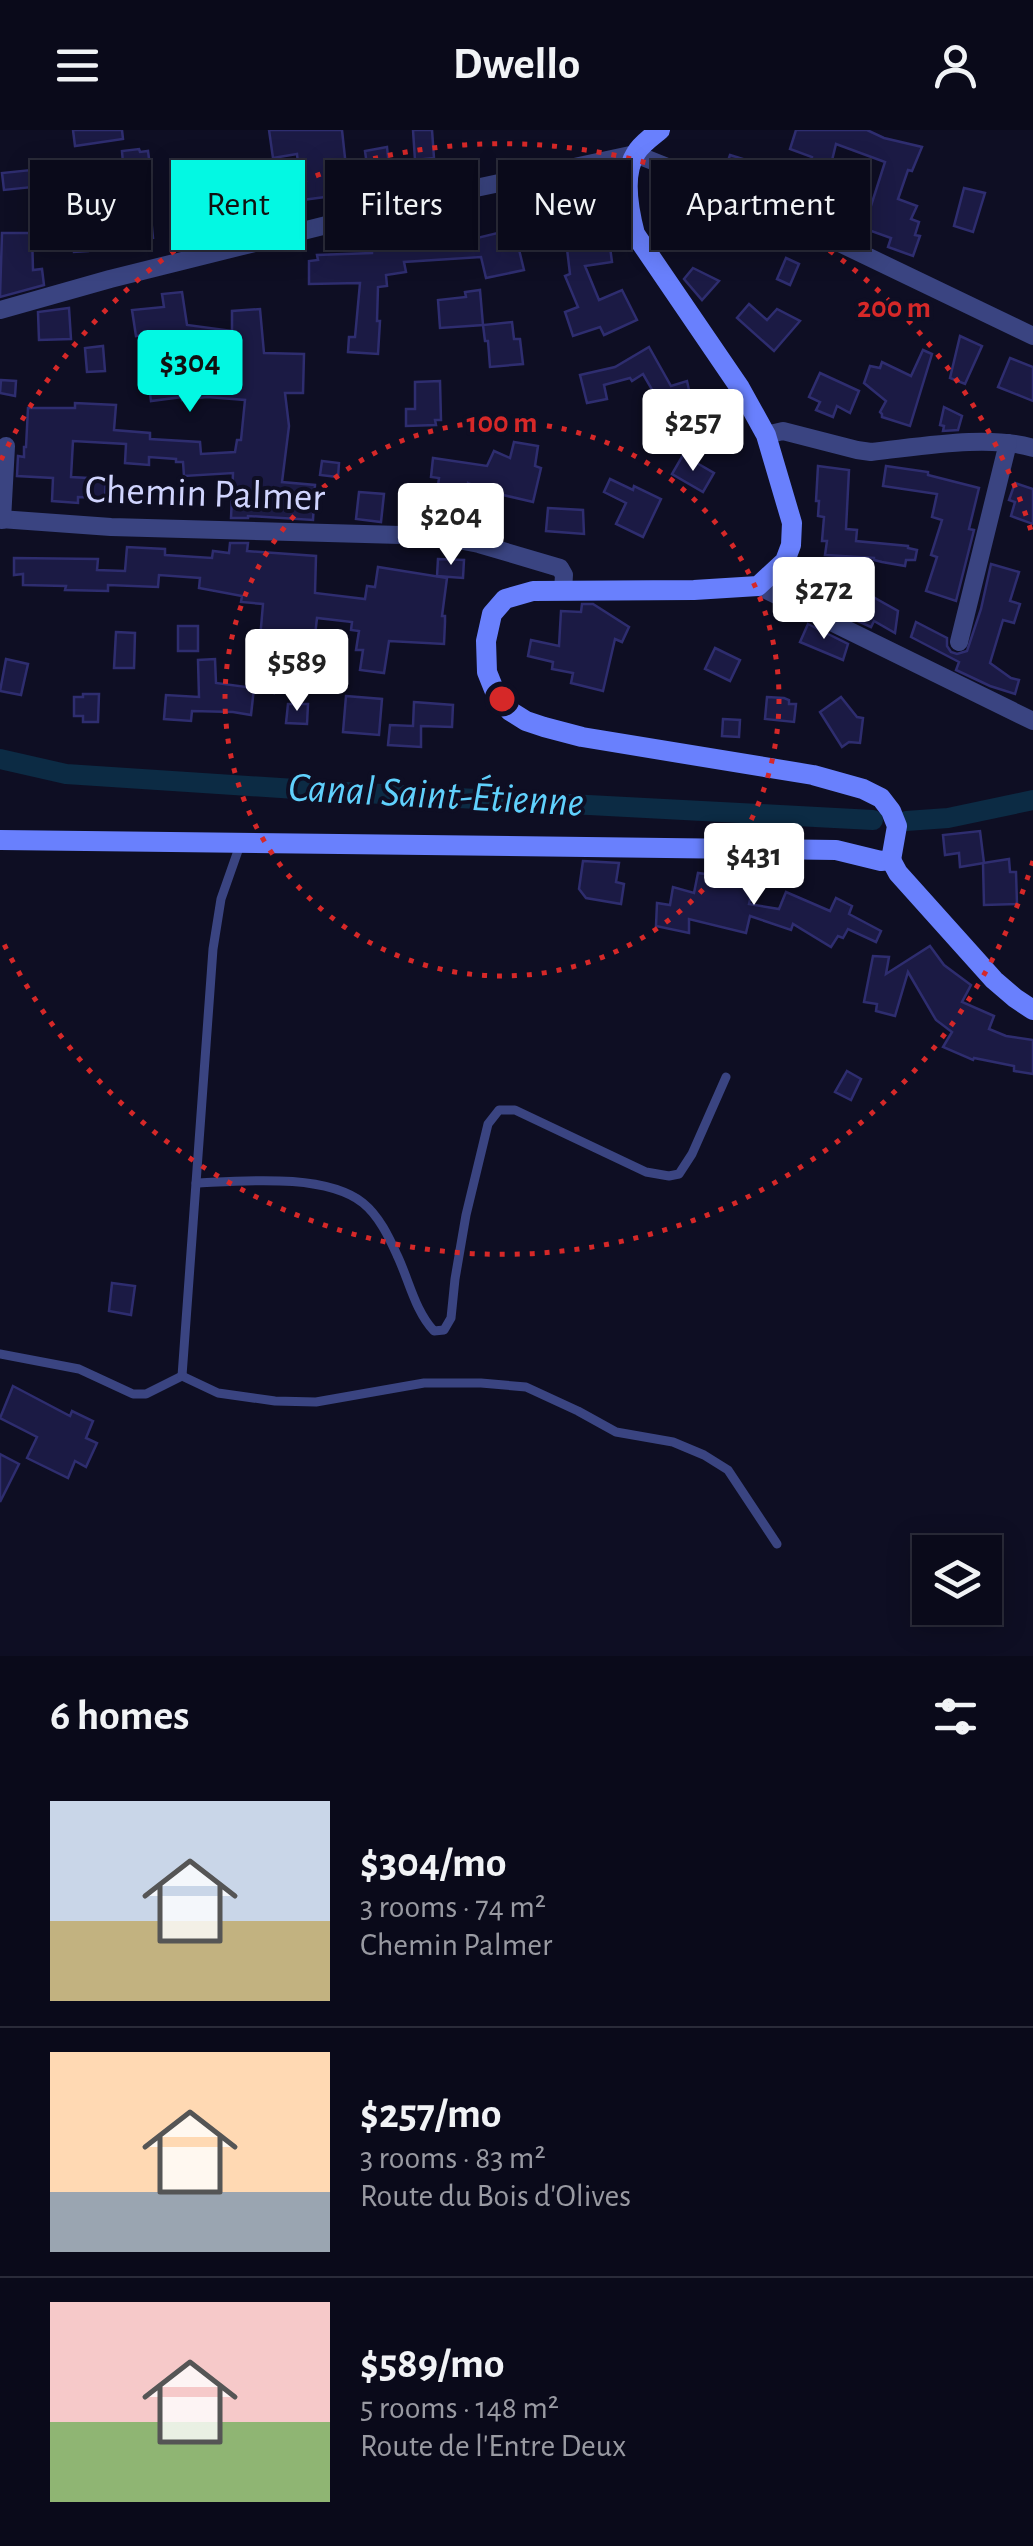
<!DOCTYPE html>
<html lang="en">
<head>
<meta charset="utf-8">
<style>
	body { margin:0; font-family:"Alegreya Sans",sans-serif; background:#131323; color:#f1f3f6; height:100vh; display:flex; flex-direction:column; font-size:38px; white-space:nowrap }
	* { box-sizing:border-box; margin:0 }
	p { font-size:32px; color:#999aa2 }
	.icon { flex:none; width:55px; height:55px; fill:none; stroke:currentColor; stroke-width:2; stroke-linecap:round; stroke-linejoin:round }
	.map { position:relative; height:1526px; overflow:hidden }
	.sheet { display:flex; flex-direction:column; background:#0a0a1a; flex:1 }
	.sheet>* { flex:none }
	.guide { position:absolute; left:30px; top:30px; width:975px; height:90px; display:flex; gap:20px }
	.buttons { position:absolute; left:912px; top:1405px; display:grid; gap:20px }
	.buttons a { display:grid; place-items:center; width:90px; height:90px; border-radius:0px; background:#0a0a1a; box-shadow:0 5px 25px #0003,0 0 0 2px #2a2b39; font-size:50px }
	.price { position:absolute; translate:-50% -85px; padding:0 22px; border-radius:10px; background:#fff; color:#222; font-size:32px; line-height:65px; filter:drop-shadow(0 2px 5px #0008) }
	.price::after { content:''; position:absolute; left:50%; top:60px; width:30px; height:22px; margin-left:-15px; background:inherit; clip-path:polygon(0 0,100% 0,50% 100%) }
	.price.selected { background:#03f8e3; color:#111 }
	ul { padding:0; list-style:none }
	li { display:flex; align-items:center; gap:30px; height:250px; padding:0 50px }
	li+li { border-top:2px solid #2a2b39 }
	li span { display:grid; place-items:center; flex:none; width:280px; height:200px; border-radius:0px; color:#555 }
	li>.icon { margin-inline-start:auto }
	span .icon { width:120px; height:120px; fill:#fffc; stroke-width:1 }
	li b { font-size:42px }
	h2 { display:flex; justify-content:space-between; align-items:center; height:120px; padding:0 50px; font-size:42px }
	.tag { padding:0 35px; border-radius:0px; background:#0a0a1a; box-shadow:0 5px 25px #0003,0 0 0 2px #2a2b39; font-size:35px; line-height:90px }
	.tag.selected { background:#03f8e3; color:#111 }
	header { display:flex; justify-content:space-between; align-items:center; height:130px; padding:0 50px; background:#0a0a1a; font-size:45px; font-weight:600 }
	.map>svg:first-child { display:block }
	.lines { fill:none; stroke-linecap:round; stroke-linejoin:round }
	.canal { stroke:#0c2b44; stroke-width:20 }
	.building { fill:#1b1a44; stroke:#2e2d6f; stroke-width:2.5; fill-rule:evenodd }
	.lane { stroke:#3a4481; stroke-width:9 }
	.street { stroke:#3a4481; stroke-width:18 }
	.secondary { stroke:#6980fd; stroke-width:20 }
	.ring { fill:none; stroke:#d62828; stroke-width:5; stroke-dasharray:5 10 }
	.labels { text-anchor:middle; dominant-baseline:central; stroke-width:8; stroke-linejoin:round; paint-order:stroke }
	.street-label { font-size:40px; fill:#d0d4fe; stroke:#0e0e23 }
	.water-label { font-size:42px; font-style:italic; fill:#60d1fd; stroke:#0e0e23 }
	.centre { fill:#d62828; stroke:#0e0e23; stroke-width:5 }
	.ring-label { font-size:30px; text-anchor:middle; font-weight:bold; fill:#d62828; stroke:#0e0e23; stroke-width:8; stroke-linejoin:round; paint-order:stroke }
</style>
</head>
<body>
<header><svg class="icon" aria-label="menu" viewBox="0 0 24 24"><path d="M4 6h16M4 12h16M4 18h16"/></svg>Dwello<svg class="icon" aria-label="person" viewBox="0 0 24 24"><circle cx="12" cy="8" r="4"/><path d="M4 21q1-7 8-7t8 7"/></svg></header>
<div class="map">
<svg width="1033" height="1526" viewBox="0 0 1033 1526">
	<rect width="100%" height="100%" fill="#0e0e23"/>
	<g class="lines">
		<!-- canal -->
		<g class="canal">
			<polyline points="0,629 66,644 326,661 873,690"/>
			<polyline points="906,691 948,688 1033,670"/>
		</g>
	</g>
	<!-- building -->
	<g class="building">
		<polygon points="73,0 122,0 123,9 75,16"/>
		<polygon points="269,0 342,0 346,37 338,38 341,65 302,70 297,24 273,28"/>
		<polygon points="413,0 432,0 434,28 415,30"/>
		<path d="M796,0H867L884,8L922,17L912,41L908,40L898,69L917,76L911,89L919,92L915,105L920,106L913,126L888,117L891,108L852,94L850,100L829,92L834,79L804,74L812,27L790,19ZM836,14L885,32L870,79L837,70L840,53L827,51Z"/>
		<polygon points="387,17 390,47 369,50 365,21"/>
		<polygon points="139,19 140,22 148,21 151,44 147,45 153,108 133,110 132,100 88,103 88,121 74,122 73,90 49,94 46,79 77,75 76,63 125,58 122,21"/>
		<polygon points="730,25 772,38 767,56 724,42"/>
		<polygon points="268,31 275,65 190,77 186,46"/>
		<polygon points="31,40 33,57 4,60 2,43"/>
		<polygon points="574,50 590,51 589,71 597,71 595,103 608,102 612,132 585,136 599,170 622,160 637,190 604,205 600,197 573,206 565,182 578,177 565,146 570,144 562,77 547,71 544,56"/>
		<polygon points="964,58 985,63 973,102 954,96"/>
		<polygon points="681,62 710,68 709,76 725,78 724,84 737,85 734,114 676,107"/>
		<polygon points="514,99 524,140 486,148 481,127 404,132 406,142 386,145 387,156 378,157 377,191 380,191 378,224 348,222 349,207 355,207 360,153 309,154 309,131 318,130 317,125 372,123 372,119 422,112 422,106 461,103 461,112"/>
		<polygon points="2,103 32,103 33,140 42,139 44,155 0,167"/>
		<polygon points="786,128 799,134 790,155 777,149"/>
		<polygon points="693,138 719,151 702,170 684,149"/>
		<polygon points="480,160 483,195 440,198 438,170 466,167 465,162"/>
		<polygon points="182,162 187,195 232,201 232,181 260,179 264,223 304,224 303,263 285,263 289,296 282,352 315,355 313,390 248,386 248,388 231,388 233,343 184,346 183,332 176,332 176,329 149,327 149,335 125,333 126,314 73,311 71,347 106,349 105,368 78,367 78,373 52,371 53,348 17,346 18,326 24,327 24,317 26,317 28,278 75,278 75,273 116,275 114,300 150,303 150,309 200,312 201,324 235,322 237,310 241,310 245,270 207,267 182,270 182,267 151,271 148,250 153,250 152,243 157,242 154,214 145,215 144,205 136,206 132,180 164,177 162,164"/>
		<polygon points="749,174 767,190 777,179 800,191 774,221 737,188"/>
		<polygon points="69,178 71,209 39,210 38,182"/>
		<polygon points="512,192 514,209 520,209 523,234 490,237 488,211 485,211 483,195"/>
		<polygon points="960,206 982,216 965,254 950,248"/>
		<polygon points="103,216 105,241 87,242 85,218"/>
		<polygon points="649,217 671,256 687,251 691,269 688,270 690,279 672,284 669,275 659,278 654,263 643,244 632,251 630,248 604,255 607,269 587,273 580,245 615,237"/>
		<polygon points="923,220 932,224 910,296 882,287 882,284 880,282 886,271 864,253 870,236 880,238 882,232 911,246"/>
		<polygon points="1010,228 1033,237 1033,271 998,257"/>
		<polygon points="820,243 859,261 850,283 837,276 833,287 816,280 820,272 809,267"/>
		<polygon points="1,250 16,251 15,266 0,263"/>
		<polygon points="440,251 441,290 435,290 436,295 406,296 406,279 415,279 415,252"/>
		<polygon points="944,277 962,286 958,300 943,301 944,296 940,295"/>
		<polygon points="514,312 538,316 535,336 541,338 533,372 486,361 468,353 464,381 435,377 439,348 431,347 433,328 487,336 494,321 510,328"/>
		<polygon points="683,325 714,343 703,362 672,344"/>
		<polygon points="322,331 339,333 338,347 320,345"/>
		<polygon points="818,336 849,340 846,399 857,400 856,411 908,416 908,418 917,420 915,430 906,430 905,436 882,432 874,430 874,428 825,425 827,411 822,411 824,387 818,386 819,371 816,371"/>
		<polygon points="886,336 928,342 928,345 979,358 969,399 974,400 956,471 926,461 937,427 931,425 942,390 932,387 937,364 883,356"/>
		<polygon points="610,349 633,360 634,356 661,369 643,407 616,394 626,373 604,362"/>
		<polygon points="1015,353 1033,359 1033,394 1011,386 1015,372 1009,370"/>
		<polygon points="359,362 384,364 381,392 356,389"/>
		<polygon points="548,378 583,380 584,404 546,401"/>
		<polygon points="230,413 248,413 247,421 316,426 315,463 365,469 367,456 375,457 378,437 447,448 442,486 445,486 445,492 444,514 389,511 384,543 360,540 363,520 356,520 359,501 351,500 352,492 317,488 312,532 280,528 274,563 259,560 266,522 259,521 263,474 241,472 242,466 199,458 200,448 159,445 158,457 108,455 108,461 65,460 66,456 23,455 23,444 14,445 14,428 98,429 97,440 125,441 127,417 165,419 165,425 212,428 213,421 229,423"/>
		<polygon points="438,429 464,430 463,448 437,446"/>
		<polygon points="991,434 1019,442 1010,471 1020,474 1014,493 1003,490 990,533 1011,548 1019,550 1015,564 990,556 956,540 959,532 911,507 916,492 947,508 947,516 951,522 957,524 967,521 981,479"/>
		<polygon points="832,444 898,481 895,503 874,491 871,497 840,483 842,479 820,467"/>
		<polygon points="582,474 593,474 629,497 622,512 615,509 603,561 571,553 573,543 552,539 553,532 528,526 531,510 559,516 561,481 581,482"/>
		<polygon points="808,494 848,514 843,530 800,512"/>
		<rect x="178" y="496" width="20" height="25"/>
		<polygon points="116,502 135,503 134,538 114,538"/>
		<polygon points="715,518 740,530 730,551 705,539"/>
		<polygon points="6,529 28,534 21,565 0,561"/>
		<polygon points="215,529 216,553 254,558 251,585 233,582 192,581 191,591 164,589 166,565 199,567 198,530"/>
		<polygon points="83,564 99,564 98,592 83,592 83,586 74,586 74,567 83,567"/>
		<polygon points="346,566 382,569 379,605 343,602"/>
		<polygon points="767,567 784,568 789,570 789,574 796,574 794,592 765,589"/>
		<polygon points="841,567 857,587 863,588 860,613 849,612 842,617 820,582"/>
		<polygon points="414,572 453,575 452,597 421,596 421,617 388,615 390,595 413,596"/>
		<polygon points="288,574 308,574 307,594 286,593"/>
		<polygon points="723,589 740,590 739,607 722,606"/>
		<polygon points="980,701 984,733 960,737 959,723 945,725 943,705"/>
		<polygon points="1009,729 1010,742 1016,742 1017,774 984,775 983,733"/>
		<polygon points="583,731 619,733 616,752 624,754 621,774 586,768 579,759"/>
		<polygon points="723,732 758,733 749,774 779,779 786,762 830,781 836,768 852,776 849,784 881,801 876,812 848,799 843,808 838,806 831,817 793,794 791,800 750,786 746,803 689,789 689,803 656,796 657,773 670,775 673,757 694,763 698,743 720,746"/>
		<polygon points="930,816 944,835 971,855 962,872 994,886 989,899 1006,906 1033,910 1033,944 1014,941 1014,936 974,928 973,930 943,917 952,902 936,890 908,842 895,886 876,881 877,874 864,872 873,826 889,827 886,844"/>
		<polygon points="847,941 861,949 851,970 835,962"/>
		<polygon points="112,1153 135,1156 131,1185 109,1181"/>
		<polygon points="13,1256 70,1286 72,1281 93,1291 86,1308 97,1313 86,1337 75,1331 68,1348 27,1328 37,1307 0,1288"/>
		<polygon points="0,1324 19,1334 0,1372"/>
	</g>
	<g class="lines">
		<!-- lane -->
		<g class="lane">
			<path d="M196,1053C243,1051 325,1043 363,1073C379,1086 389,1107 397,1125C409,1150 415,1181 434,1201L444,1200L451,1188L455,1149L466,1085L488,994L499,980H515L646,1042L669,1046L679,1044L692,1024L726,947"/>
			<polyline points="0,1224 79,1239 133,1264 146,1264 182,1246"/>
			<polyline points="182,1246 218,1263 275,1271 316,1272 424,1253 481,1253 526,1257 578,1281 616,1302 673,1312 704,1325 728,1340 777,1414"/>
			<polyline points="182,1246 213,819 221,769 240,715"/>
		</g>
		<!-- street -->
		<g class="street">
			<polyline points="0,180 110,149 471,59 635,24 750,70 1033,206"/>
			<path d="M766,305L783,301L857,320L871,322C919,317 988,304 1033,318"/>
			<polyline points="0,389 111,397 438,406 479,414 560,438 564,445 563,460"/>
			<polyline points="2,390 6,316"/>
			<polyline points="758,456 1033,591"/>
			<polyline points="959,512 1008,313"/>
		</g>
		<!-- secondary -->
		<g class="secondary">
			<path d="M660,0C653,6 641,14 636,23C622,44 629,81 635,104L740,258L766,305L792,393L791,415L785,431L758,456L694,460L533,461L505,469L492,484L486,511L487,542L495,562L510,581L526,591L544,597L582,607L813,645L863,659L881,668L891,681L897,696L891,730"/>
			<polyline points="0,710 836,720 881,731 891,730"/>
			<polyline points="891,730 898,743 994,850 1015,868 1033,880"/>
		</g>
	</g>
	<!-- distance rings -->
	<g class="ring">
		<circle cx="502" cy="569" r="277"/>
		<path d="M1033 731A555 555 0 0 1 1 808M1 330A555 555 0 0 1 1033 407"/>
	</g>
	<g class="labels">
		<!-- street labels -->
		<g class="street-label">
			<text transform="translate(205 364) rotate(2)">Chemin Palmer</text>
		</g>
		<!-- water labels -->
		<g class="water-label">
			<text transform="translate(436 665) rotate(3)">Canal Saint-Étienne</text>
		</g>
	</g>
	<circle cx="502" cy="569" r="15" class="centre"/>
	<g class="ring-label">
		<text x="894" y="187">200 m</text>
		<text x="502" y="302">100 m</text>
	</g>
</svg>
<div class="buttons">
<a><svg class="icon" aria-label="layers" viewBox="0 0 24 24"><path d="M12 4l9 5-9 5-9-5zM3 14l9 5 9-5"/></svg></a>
</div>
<b class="price selected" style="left:190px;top:285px">$304</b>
<b class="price" style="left:693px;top:344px">$257</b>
<b class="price" style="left:451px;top:438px">$204</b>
<b class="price" style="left:824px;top:512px">$272</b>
<b class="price" style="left:297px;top:584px">$589</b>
<b class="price" style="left:754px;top:778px">$431</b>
<div class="guide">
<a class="tag">Buy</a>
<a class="tag selected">Rent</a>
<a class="tag">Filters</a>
<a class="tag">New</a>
<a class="tag">Apartment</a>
</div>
</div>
<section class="sheet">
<h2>6 homes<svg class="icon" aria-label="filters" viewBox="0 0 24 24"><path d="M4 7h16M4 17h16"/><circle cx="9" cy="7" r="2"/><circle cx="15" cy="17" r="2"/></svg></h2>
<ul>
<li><span style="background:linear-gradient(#c9d6e8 60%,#c2b280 0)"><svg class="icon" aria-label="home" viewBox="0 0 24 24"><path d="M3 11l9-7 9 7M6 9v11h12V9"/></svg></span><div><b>$304/mo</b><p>3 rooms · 74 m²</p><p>Chemin Palmer</p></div></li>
<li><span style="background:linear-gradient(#ffd9b3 70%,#9aa5b1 0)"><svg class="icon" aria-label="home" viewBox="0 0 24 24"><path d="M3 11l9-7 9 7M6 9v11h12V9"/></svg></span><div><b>$257/mo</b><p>3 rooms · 83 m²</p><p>Route du Bois d'Olives</p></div></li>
<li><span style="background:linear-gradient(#f6c9c9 60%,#8fb573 0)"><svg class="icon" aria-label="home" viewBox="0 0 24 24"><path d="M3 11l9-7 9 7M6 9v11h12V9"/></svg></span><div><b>$589/mo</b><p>5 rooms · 148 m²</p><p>Route de l'Entre Deux</p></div></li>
</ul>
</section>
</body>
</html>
